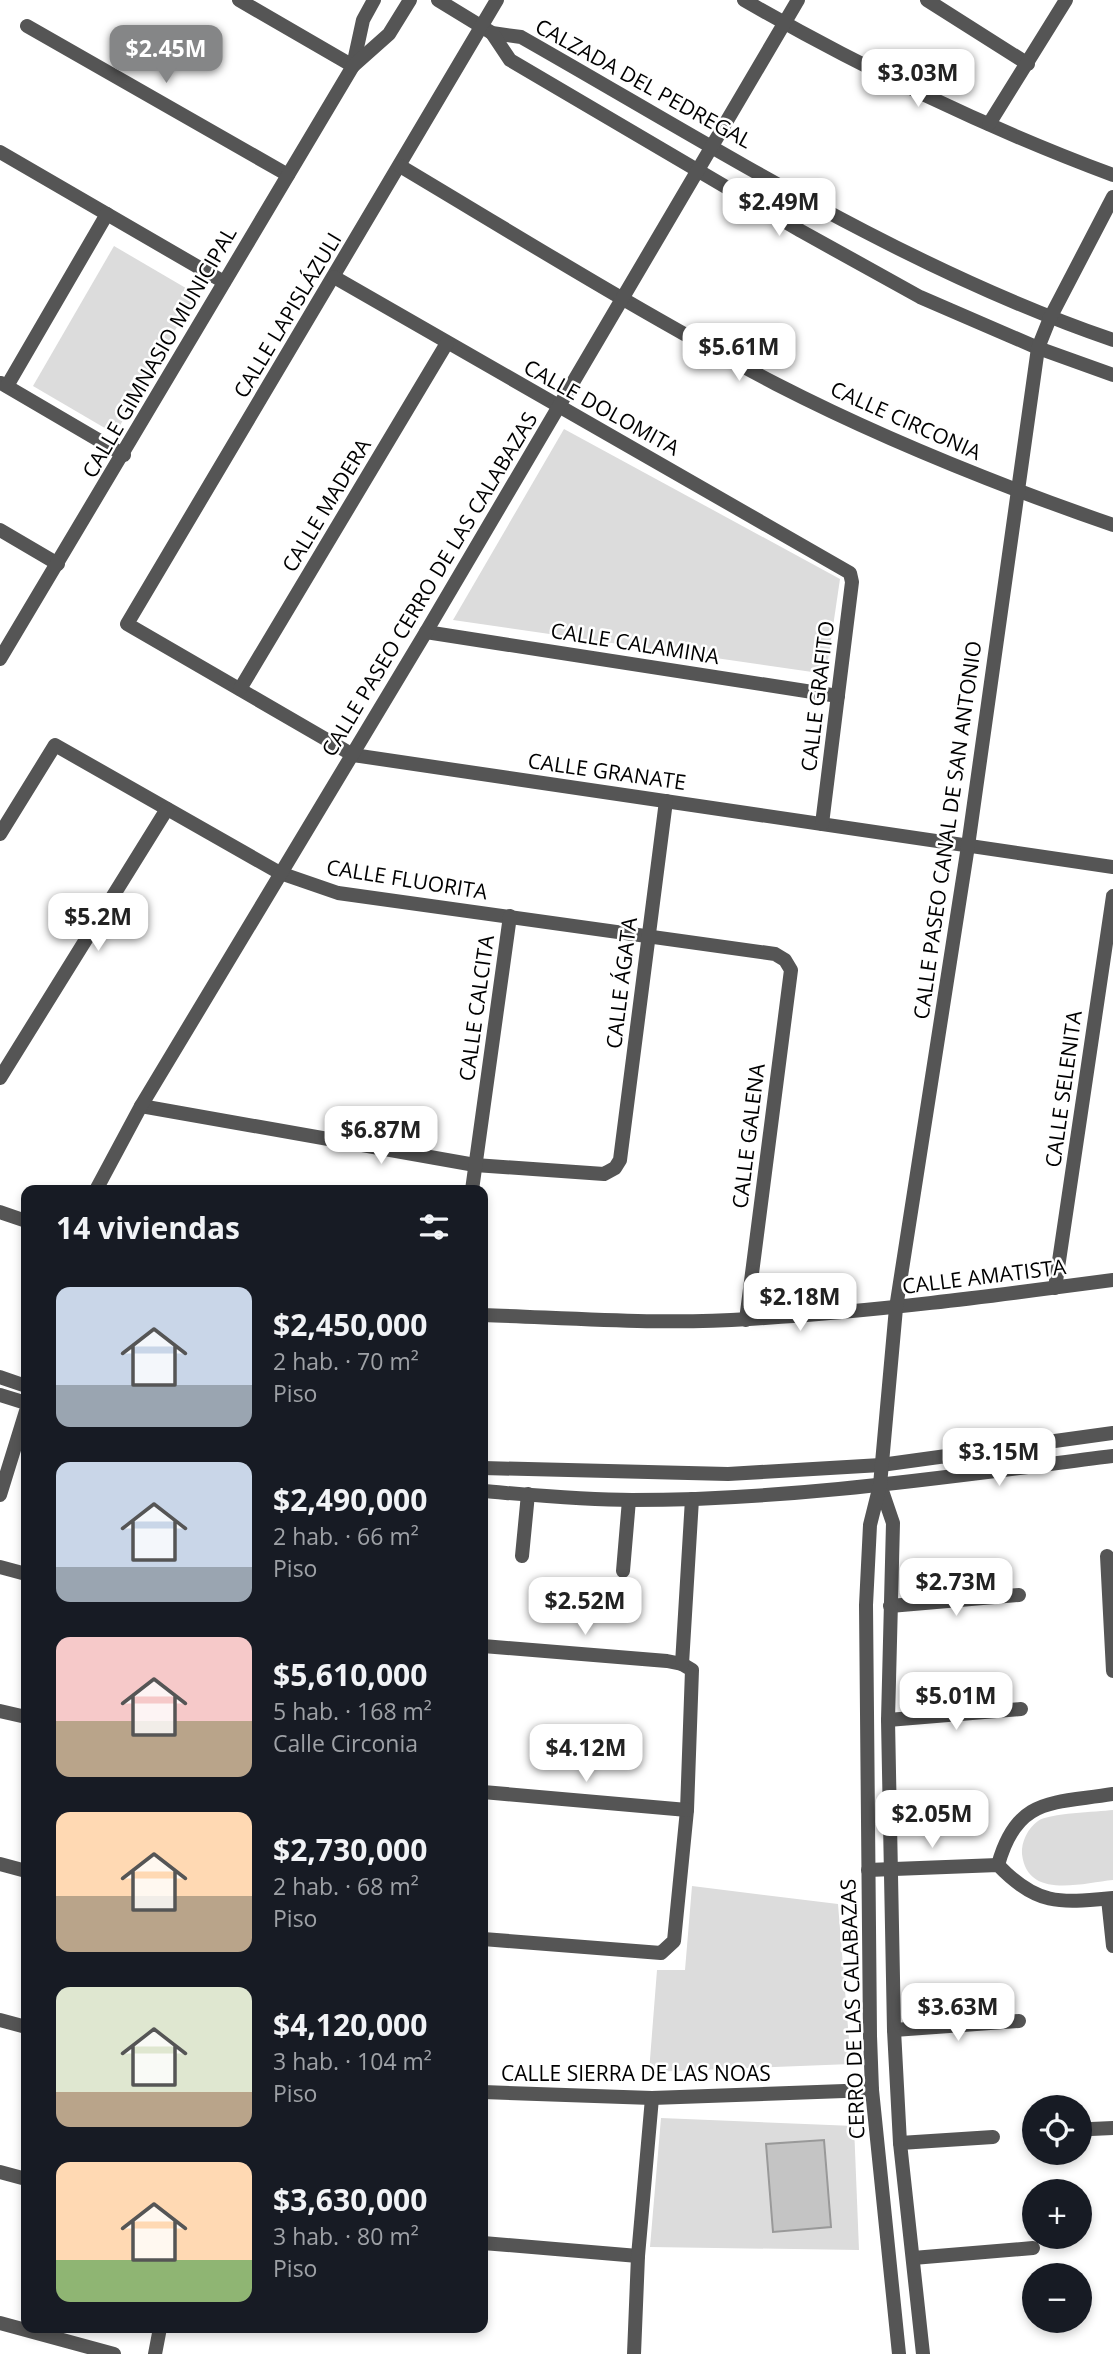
<!DOCTYPE html>
<html lang="es">
<head>
<meta charset="utf-8">
<style>
	body { margin:0; font-family:"Open Sans",sans-serif; background:#242831; color:#f1f3f6; height:100vh; display:flex; flex-direction:column; font-size:26px; white-space:nowrap }
	* { box-sizing:border-box; margin:0 }
	p { font-size:23px; color:#9ea1a6 }
	.icon { flex:none; width:38px; height:38px; fill:none; stroke:currentColor; stroke-width:2; stroke-linecap:round; stroke-linejoin:round }
	.map { position:relative; flex:1; overflow:hidden }
	.drawer { position:absolute; left:21px; top:1185px; width:467px; height:1148px; display:flex; flex-direction:column; background:#171b24; border-radius:14px; box-shadow:0 4px 10px #0003 }
	.drawer>* { flex:none }
	.buttons { position:absolute; left:1022px; top:2095px; display:grid; gap:14px }
	.buttons a { display:grid; place-items:center; width:70px; height:70px; border-radius:50%; background:#171b24; box-shadow:0 4px 10px #0003; font-size:35px }
	.price { position:absolute; translate:-50% -60px; padding:0 16px; border-radius:14px; background:#fff; color:#222; font-size:23px; line-height:46px; filter:drop-shadow(0 2px 4px #0008) }
	.price::after { content:''; position:absolute; left:50%; top:42px; width:21px; height:16px; margin-left:-10px; background:inherit; clip-path:polygon(0 0,100% 0,50% 100%) }
	.price.current { background:#858687; color:#fff }
	ul { padding:0; list-style:none }
	li { display:flex; align-items:center; gap:21px; height:175px; padding:0 35px }
	li span { display:grid; place-items:center; flex:none; width:196px; height:140px; border-radius:14px; color:#555 }
	li>.icon { margin-inline-start:auto }
	span .icon { width:84px; height:84px; fill:#fffc; stroke-width:1 }
	li b { font-size:30px }
	h2 { display:flex; justify-content:space-between; align-items:center; height:84px; padding:0 35px; font-size:30px }
	.map>svg:first-child { display:block }
	.green { fill:#dcdcdc }
	.building { fill:#c4c4c4; stroke:#999; stroke-width:2 }
	.lines { fill:none; stroke-linecap:round; stroke-linejoin:round }
	.minor { stroke:#555; stroke-width:14 }
	.tertiary { stroke:#555; stroke-width:14 }
	.labels { text-anchor:middle; dominant-baseline:central; stroke-width:5; stroke-linejoin:round; paint-order:stroke }
	.street-label { font-size:21px; fill:#000; stroke:#fff }
</style>
</head>
<body>
<div class="map">
<svg width="1113" height="2354" viewBox="0 0 1113 2354">
	<rect width="100%" height="100%" fill="#fff"/>
	<!-- green -->
	<g class="green">
		<polygon points="114,246 196,294 115,434 33,386"/>
		<polygon points="564,429 840,579 826,674 453,620"/>
		<path d="M1113,1810V1880C1082,1883 1027,1900 1022,1854C1021,1842 1028,1828 1038,1821C1049,1813 1097,1812 1113,1810Z"/>
		<polygon points="692,1886 838,1904 851,2064 649,2072 657,1970 685,1970"/>
		<polygon points="661,2118 854,2126 859,2250 650,2247"/>
	</g>
	<!-- building -->
	<polygon class="building" points="824,2140 831,2227 773,2232 766,2144"/>
	<g class="lines">
		<!-- minor -->
		<g class="minor">
			<polyline points="239,0 353,66"/>
			<path d="M438,0L492,33L521,37C713,146 903,268 1113,340"/>
			<polyline points="497,0 127,624 353,755 1113,867"/>
			<path d="M744,0C858,66 989,129 1113,175"/>
			<polyline points="927,0 1028,64"/>
			<polyline points="27,26 288,175"/>
			<polyline points="492,33 510,60 801,231 920,297 1038,348 1113,375"/>
			<polyline points="353,66 363,20 374,0"/>
			<polyline points="989,124 1066,0"/>
			<polyline points="0,152 224,282"/>
			<path d="M400,166C524,240 648,317 776,384C885,440 998,485 1113,525"/>
			<polyline points="334,277 850,573 852,582 822,824"/>
			<polyline points="1,383 124,455"/>
			<polyline points="7,386 107,214"/>
			<polyline points="0,530 58,564"/>
			<polyline points="426,632 838,696"/>
			<polyline points="0,659 353,66 389,34 410,0"/>
			<polyline points="240,689 447,343"/>
			<polyline points="0,834 55,745 280,873 338,893 775,954 785,960 791,970 746,1320"/>
			<polyline points="0,1078 167,809"/>
			<polyline points="141,1106 475,1165 604,1174 615,1168 620,1160 666,801"/>
			<polyline points="96,1190 141,1106 426,632 798,0"/>
			<polyline points="472,1190 510,916"/>
			<polyline points="0,1212 26,1221"/>
			<polyline points="1055,1288 1113,896"/>
			<path d="M483,1315C571,1318 660,1325 749,1319C871,1312 992,1296 1113,1280"/>
			<polyline points="0,1495 26,1411"/>
			<polyline points="522,1556 528,1494"/>
			<polyline points="1107,1556 1113,1671"/>
			<polyline points="0,1567 26,1574"/>
			<polyline points="623,1571 629,1500"/>
			<polyline points="890,1606 1019,1595"/>
			<polyline points="483,1646 667,1661 682,1664 692,1670 687,1810 674,1941 661,1953 483,1939"/>
			<polyline points="682,1664 692,1499"/>
			<polyline points="0,1711 26,1717"/>
			<polyline points="888,1720 1021,1709"/>
			<polyline points="483,1792 687,1810"/>
			<polyline points="0,1864 26,1871"/>
			<path d="M998,1865C1017,1796 1053,1804 1113,1794"/>
			<path d="M868,1870L998,1865C1037,1906 1060,1903 1113,1898"/>
			<polyline points="1108,1899 1113,1946"/>
			<polyline points="0,2020 26,2027"/>
			<polyline points="894,2030 1019,2021"/>
			<polyline points="483,2092 652,2098 872,2090"/>
			<polyline points="1091,2129 1113,2128"/>
			<polyline points="900,2143 993,2137"/>
			<polyline points="0,2172 26,2179"/>
			<polyline points="483,2243 638,2256"/>
			<polyline points="913,2258 1033,2248"/>
			<polyline points="0,2323 114,2354"/>
			<polyline points="155,2354 160,2328"/>
			<polyline points="634,2354 638,2256 652,2098"/>
		</g>
		<!-- tertiary -->
		<g class="tertiary">
			<polyline points="0,1377 26,1386"/>
			<polyline points="0,1395 26,1403"/>
			<polyline points="483,1468 728,1474 881,1465 1113,1433"/>
			<polyline points="880,1485 893,1523 888,1720 894,2030 900,2143 923,2354"/>
			<path d="M483,1491C532,1495 582,1500 632,1500C793,1500 953,1476 1113,1456"/>
			<polyline points="899,2354 872,2090 870,2036 866,1605 870,1525 880,1485 896,1308 968,846 1038,348 1050,318 1113,197"/>
		</g>
	</g>
	<g class="labels">
		<!-- street labels -->
		<g class="street-label">
			<text transform="translate(644 83) rotate(29)">CALZADA DEL PEDREGAL</text>
			<text transform="translate(287 315) rotate(-59)">CALLE LAPISLÁZULI</text>
			<text transform="translate(159 352) rotate(-60)">CALLE GIMNASIO MUNICIPAL</text>
			<text transform="translate(602 407) rotate(29)">CALLE DOLOMITA</text>
			<text transform="translate(906 420) rotate(24)">CALLE CIRCONIA</text>
			<text transform="translate(326 505) rotate(-59)">CALLE MADERA</text>
			<text transform="translate(429 584) rotate(-59)">CALLE PASEO CERRO DE LAS CALABAZAS</text>
			<text transform="translate(635 643) rotate(9)">CALLE CALAMINA</text>
			<text transform="translate(817 696) rotate(-83)">CALLE GRAFITO</text>
			<text transform="translate(607 771) rotate(8)">CALLE GRANATE</text>
			<text transform="translate(947 830) rotate(-82)">CALLE PASEO CANAL DE SAN ANTONIO</text>
			<text transform="translate(407 879) rotate(9)">CALLE FLUORITA</text>
			<text transform="translate(621 983) rotate(-83)">CALLE ÁGATA</text>
			<text transform="translate(476 1008) rotate(-82)">CALLE CALCITA</text>
			<text transform="translate(1063 1089) rotate(-82)">CALLE SELENITA</text>
			<text transform="translate(748 1136) rotate(-83)">CALLE GALENA</text>
			<text transform="translate(984 1276) rotate(-7)">CALLE AMATISTA</text>
			<text transform="translate(852 2009) rotate(-92)">CERRO DE LAS CALABAZAS</text>
			<text x="636" y="2073">CALLE SIERRA DE LAS NOAS</text>
		</g>
	</g>
</svg>
<div class="buttons">
<a><svg class="icon" aria-label="locate" viewBox="0 0 24 24"><circle cx="12" cy="12" r="6"/><path d="M12 2v4M12 18v4M2 12h4M18 12h4"/></svg></a>
<a>+</a>
<a>−</a>
</div>
<b class="price current" style="left:166px;top:85px">$2.45M</b>
<b class="price" style="left:918px;top:109px">$3.03M</b>
<b class="price" style="left:779px;top:238px">$2.49M</b>
<b class="price" style="left:739px;top:383px">$5.61M</b>
<b class="price" style="left:98px;top:953px">$5.2M</b>
<b class="price" style="left:381px;top:1166px">$6.87M</b>
<b class="price" style="left:800px;top:1333px">$2.18M</b>
<b class="price" style="left:999px;top:1488px">$3.15M</b>
<b class="price" style="left:956px;top:1618px">$2.73M</b>
<b class="price" style="left:585px;top:1637px">$2.52M</b>
<b class="price" style="left:956px;top:1732px">$5.01M</b>
<b class="price" style="left:586px;top:1784px">$4.12M</b>
<b class="price" style="left:932px;top:1850px">$2.05M</b>
<b class="price" style="left:958px;top:2043px">$3.63M</b>
<section class="drawer">
<h2>14 viviendas<svg class="icon" aria-label="filters" viewBox="0 0 24 24"><path d="M4 7h16M4 17h16"/><circle cx="9" cy="7" r="2"/><circle cx="15" cy="17" r="2"/></svg></h2>
<ul>
<li><span style="background:linear-gradient(#c9d6e8 70%,#9aa5b1 0)"><svg class="icon" aria-label="home" viewBox="0 0 24 24"><path d="M3 11l9-7 9 7M6 9v11h12V9"/></svg></span><div><b>$2,450,000</b><p>2 hab. · 70 m²</p><p>Piso</p></div></li>
<li><span style="background:linear-gradient(#c9d6e8 75%,#9aa5b1 0)"><svg class="icon" aria-label="home" viewBox="0 0 24 24"><path d="M3 11l9-7 9 7M6 9v11h12V9"/></svg></span><div><b>$2,490,000</b><p>2 hab. · 66 m²</p><p>Piso</p></div></li>
<li><span style="background:linear-gradient(#f6c9c9 60%,#b9a48a 0)"><svg class="icon" aria-label="home" viewBox="0 0 24 24"><path d="M3 11l9-7 9 7M6 9v11h12V9"/></svg></span><div><b>$5,610,000</b><p>5 hab. · 168 m²</p><p>Calle Circonia</p></div></li>
<li><span style="background:linear-gradient(#ffd9b3 60%,#b9a48a 0)"><svg class="icon" aria-label="home" viewBox="0 0 24 24"><path d="M3 11l9-7 9 7M6 9v11h12V9"/></svg></span><div><b>$2,730,000</b><p>2 hab. · 68 m²</p><p>Piso</p></div></li>
<li><span style="background:linear-gradient(#dfe7d0 75%,#b9a48a 0)"><svg class="icon" aria-label="home" viewBox="0 0 24 24"><path d="M3 11l9-7 9 7M6 9v11h12V9"/></svg></span><div><b>$4,120,000</b><p>3 hab. · 104 m²</p><p>Piso</p></div></li>
<li><span style="background:linear-gradient(#ffd9b3 70%,#8fb573 0)"><svg class="icon" aria-label="home" viewBox="0 0 24 24"><path d="M3 11l9-7 9 7M6 9v11h12V9"/></svg></span><div><b>$3,630,000</b><p>3 hab. · 80 m²</p><p>Piso</p></div></li>
</ul>
</section>
</div>
</body>
</html>
